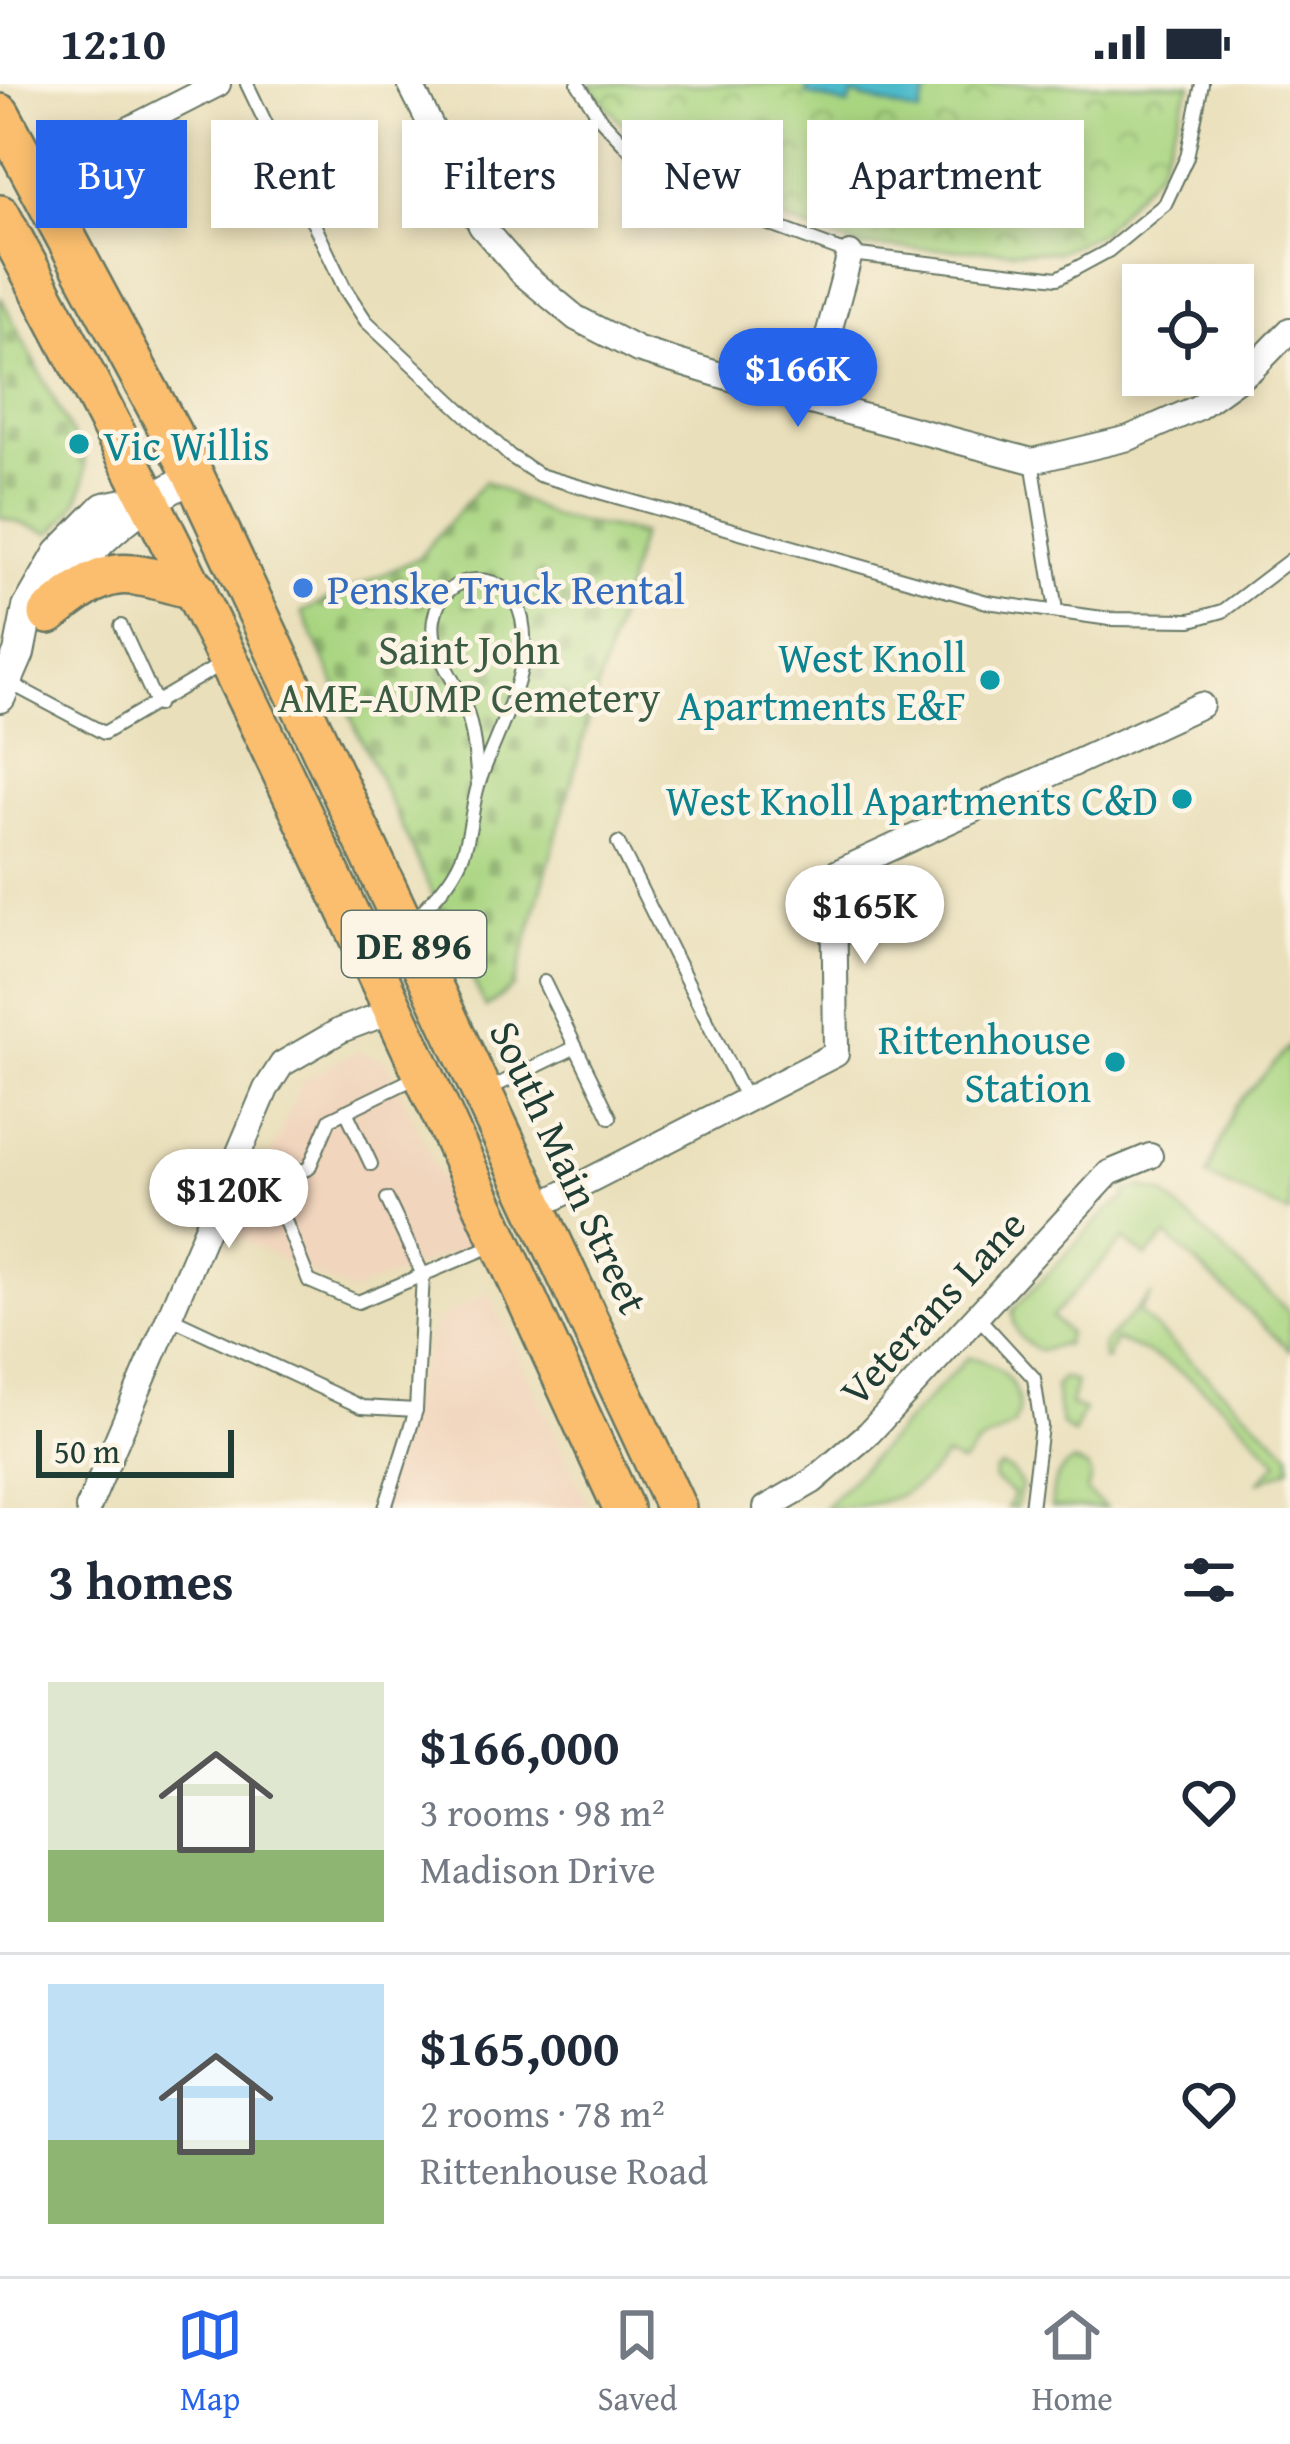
<!DOCTYPE html>
<html lang="en">
<head>
<meta charset="utf-8">
<style>
	body { margin:0; font-family:"Gentium Book Plus",serif; background:#f6f6f7; color:#1f2937; height:100vh; display:flex; flex-direction:column; font-size:45px; white-space:nowrap }
	* { box-sizing:border-box; margin:0 }
	p { font-size:39px; color:#747a83 }
	.icon { flex:none; width:66px; height:66px; fill:none; stroke:currentColor; stroke-width:2; stroke-linecap:round; stroke-linejoin:round }
	.map { position:relative; height:1424px; overflow:hidden }
	.side { display:flex; flex-direction:column; background:#fff; flex:1 }
	.side>* { flex:none }
	.hud { position:absolute; left:36px; top:36px; width:1218px; height:108px; display:flex; gap:24px }
	.fabs { position:absolute; left:1122px; top:180px; display:grid; gap:24px }
	.fabs a { display:grid; place-items:center; width:132px; height:132px; border-radius:0px; background:#fff; box-shadow:0 6px 18px #0003; font-size:60px }
	.scale { position:absolute; left:36px; bottom:30px; width:198px; box-sizing:border-box; padding-left:12px; border:6px solid #1f3d34; border-top:0; font-size:33px; line-height:42px; white-space:nowrap; color:#1f3d34; -webkit-text-stroke:9px #fcf5e5; paint-order:stroke }
	.price { position:absolute; translate:-50% -102px; padding:0 27px; border-radius:42px; background:#fff; color:#222; font-size:39px; line-height:78px; filter:drop-shadow(0 3px 6px #0008) }
	.price::after { content:''; position:absolute; left:50%; top:72px; width:36px; height:27px; margin-left:-18px; background:inherit; clip-path:polygon(0 0,100% 0,50% 100%) }
	.price.active { background:#2563eb; color:#fff }
	ul { padding:0; list-style:none }
	li { display:flex; align-items:center; gap:36px; height:300px; padding:0 48px }
	li+li { border-top:3px solid #e0e1e3 }
	li span { display:grid; place-items:center; flex:none; width:336px; height:240px; border-radius:0px; color:#555 }
	li>.icon { margin-inline-start:auto }
	span .icon { width:144px; height:144px; fill:#fffc; stroke-width:1 }
	li b { font-size:51px }
	h2 { display:flex; justify-content:space-between; align-items:center; height:144px; padding:0 48px; font-size:51px }
	.tag { padding:0 42px; border-radius:0px; background:#fff; box-shadow:0 6px 18px #0003; font-size:42px; line-height:108px }
	.tag.active { background:#2563eb; color:#fff }
	.status { display:flex; justify-content:space-between; align-items:center; height:84px; padding:0 60px; background:#fff; direction:ltr }
	.status svg { height:33px; fill:currentColor }
	.dock { display:flex; justify-content:space-around; align-items:center; height:168px; border-top:3px solid #e0e1e3; background:#fff; font-size:33px; color:#747a83 }
	.dock a { display:grid; justify-items:center; gap:6px }
	.dock .active { color:#2563eb }
	.map>svg:first-child { display:block }
	.built { fill:#f1d5bd }
	.grass { fill:#a9d581; stroke:#64895a; stroke-width:3 }
	.cemetery { fill:url(#cemetery-stones); stroke:#64895a; stroke-width:3 }
	.park { fill:url(#park-crowns); stroke:#64895a; stroke-width:3 }
	.water { fill:#4ebaca; stroke:#367c7f; stroke-width:3 }
	.lines { fill:none; stroke-linecap:round; stroke-linejoin:round }
	.service-casing { stroke:#667663; stroke-width:16 }
	.minor-casing { stroke:#667663; stroke-width:28 }
	.tertiary-casing { stroke:#667663; stroke-width:34 }
	.primary-casing { stroke:#667663; stroke-width:44 }
	.service { stroke:#fff; stroke-width:12 }
	.minor { stroke:#fff; stroke-width:24 }
	.tertiary { stroke:#fff; stroke-width:30 }
	.primary { stroke:#fabe6e; stroke-width:39 }
	.culture-dot { fill:#0f9aa8; stroke:#fcf5e5; stroke-width:4.5 }
	.shop-dot { fill:#3f7fe0; stroke:#fcf5e5; stroke-width:4.5 }
	.labels { text-anchor:middle; dominant-baseline:central; stroke-width:9; stroke-linejoin:round; paint-order:stroke }
	.shield { fill:#fcf5e5; stroke:#617469; stroke-width:3 }
	.shield-label { font-size:39px; font-weight:bold; fill:#1f3d34 }
	.culture-label { font-size:42px; fill:#0d838f; stroke:#fcf5e5; text-anchor:end }
	.shop-label { font-size:42px; fill:#366cbe; stroke:#fcf5e5; text-anchor:start }
	.park-label { font-size:42px; fill:#3b5b43; stroke:#fcf5e5 }
	.street-label { font-size:42px; fill:#1f3d34; stroke:#fcf5e5 }
</style>
</head>
<body>
<div class="status"><b>12:10</b><svg viewBox="0 0 49 12"><path d="M0 12V9h3v3zM5 12V6h3v6zM10 12V3h3v9zM15 12V0h3v12zM26 1h20v11H26zM47 4h2v5h-2z"/></svg></div>
<div class="map">
<svg width="1290" height="1424" viewBox="0 0 1290 1424">
	<defs>
		<pattern id="cemetery-stones" width="16" height="16" patternUnits="userSpaceOnUse" patternTransform="scale(3)"><rect width="16" height="16" fill="#a9d581"/><path d="M2 7V4a2 2 0 0 1 4 0v3zM10 15v-3a2 2 0 0 1 4 0v3z" fill="#89ae6a"/></pattern>
		<pattern id="park-crowns" width="20" height="18" patternUnits="userSpaceOnUse" patternTransform="scale(3)"><rect width="20" height="18" fill="#a9d581"/><path d="M2 6a3 3 0 1 1 6 0M12 15a3 3 0 1 1 6 0" fill="none" stroke="#89ae6a"/></pattern>
	</defs>
	<rect width="100%" height="100%" fill="#fcf5e5"/>
	<filter id="ink" filterUnits="userSpaceOnUse"><feTurbulence type="fractalNoise" baseFrequency=".00833" numOctaves="2"/><feDisplacementMap in="SourceGraphic" scale="24" xChannelSelector="R" yChannelSelector="G"/><feConvolveMatrix kernelMatrix="1 2 1 2 8 2 1 2 1" color-interpolation-filters="sRGB"/></filter>
	<filter id="wash" filterUnits="userSpaceOnUse"><feTurbulence type="fractalNoise" baseFrequency=".004" numOctaves="4" result="noise"/><feDisplacementMap in="SourceGraphic" scale="48" xChannelSelector="R" yChannelSelector="G"/><feGaussianBlur stdDeviation="2.7" result="paint"/><feColorMatrix in="noise" values="0 0 0 0 0 0 0 0 0 0 0 0 0 0 0 0 0 1.4 0 .05"/><feComposite in="paint" operator="in"/></filter>
	<g filter="url(#wash)">
		<rect width="100%" height="100%" fill="#e9dfba"/>
		<!-- built -->
		<g class="built">
			<polygon points="358,967 387,978 471,1161 351,1208 235,1152 303,996"/>
			<polygon points="489,1208 590,1424 375,1424 437,1235"/>
		</g>
		<!-- grass -->
		<g class="grass">
			<polygon points="1290,962 1290,1130 1207,1092 1235,1022"/>
			<path d="M1142,1103L1164,1110L1290,1229V1266L1167,1152L1146,1173L1124,1155L1052,1233L1068,1249L1065,1260L1040,1267C1021,1259 1012,1246 1013,1226L1107,1127L1126,1114L1125,1107Z"/>
			<path d="M1152,1210L1139,1229L1290,1369V1384L1258,1399L1278,1378C1228,1324 1186,1280 1115,1256L1107,1275H1103V1260Z"/>
			<path d="M968,1273C1002,1278 1029,1307 1014,1341L977,1361L962,1380L945,1372C917,1415 872,1424 824,1424Z"/>
			<polygon points="1063,1294 1076,1298 1070,1321 1084,1326 1073,1350 1061,1340 1055,1303"/>
			<path d="M1074,1378L1087,1383L1091,1393L1087,1408L1106,1424H1052C1051,1406 1055,1385 1074,1378Z"/>
			<polygon points="1001,1383 1011,1387 1022,1401 1016,1424 1007,1424 1014,1410 994,1396 995,1387"/>
		</g>
		<!-- cemetery -->
		<g class="cemetery">
			<path d="M0,212L85,375C87,410 75,427 51,449L0,433Z"/>
			<polygon points="485,397 554,433 641,450 514,902 486,924 302,528 418,474"/>
		</g>
		<!-- park -->
		<polygon class="park" points="589,0 1191,0 1158,85 1100,149 1058,168 860,163 666,93"/>
		<!-- water -->
		<polygon class="water" points="809,0 929,0 920,30 853,11 848,22 806,10"/>
	</g>
	<g filter="url(#ink)">
		<g class="lines">
			<defs>
				<g id="service">
					<polyline points="247,0 345,205 366,237 510,372 539,391 987,518 1110,535 1191,536 1223,527 1290,476"/>
					<polyline points="578,0 600,34 663,101 850,170 1058,194 1108,167 1165,120 1187,73 1202,0"/>
					<polyline points="1032,377 1056,526"/>
					<polyline points="121,542 157,621"/>
					<polyline points="8,598 104,649 225,578"/>
					<polyline points="618,759 746,1015"/>
					<path d="M411,839C430,819 451,799 462,773C471,751 471,725 478,702C494,650 534,590 522,535C511,482 442,484 434,535C429,566 454,592 464,620C474,645 476,675 478,701"/>
					<polyline points="544,898 610,1033"/>
					<polyline points="421,991 330,1035 309,1084 280,1096 274,1109 309,1197 358,1218 494,1161"/>
					<polyline points="485,1007 576,963"/>
					<polyline points="346,1027 371,1080"/>
					<polyline points="977,1232 1034,1294 1041,1342 1031,1424"/>
					<polyline points="169,1233 362,1323 416,1326"/>
					<polyline points="385,1424 416,1326 423,1191 387,1115"/>
				</g>
				<g id="minor">
					<polyline points="410,0 481,142 523,190 576,234 638,266 810,318 1032,377 1129,354 1197,324 1253,284 1290,246"/>
					<polyline points="35,93 218,0"/>
					<polyline points="810,318 850,170"/>
					<polyline points="535,1124 836,970 834,790 1201,621"/>
					<polyline points="88,1424 266,1005 282,980 341,946 392,927"/>
					<polyline points="766,1424 813,1397 869,1349 1109,1089 1150,1072"/>
				</g>
				<g id="tertiary">
					<path d="M54,520C83,461 138,421 194,392"/>
					<polyline points="0,613 19,569 28,524 59,470 104,424 150,415"/>
				</g>
				<g id="primary">
					<polyline points="0,30 194,392 676,1424"/>
					<path d="M0,131C229,551 422,990 623,1424"/>
					<path d="M49,530C112,479 119,485 196,506"/>
				</g>
			</defs>
			<!-- service casing -->
			<use href="#service" class="service-casing"/>
			<!-- minor casing -->
			<use href="#minor" class="minor-casing"/>
			<!-- tertiary casing -->
			<use href="#tertiary" class="tertiary-casing"/>
			<!-- primary casing -->
			<use href="#primary" class="primary-casing"/>
			<!-- service -->
			<use href="#service" class="service"/>
			<!-- minor -->
			<use href="#minor" class="minor"/>
			<!-- tertiary -->
			<use href="#tertiary" class="tertiary"/>
			<!-- primary -->
			<use href="#primary" class="primary"/>
		</g>
	</g>
	<!-- markers -->
	<g class="culture-dot">
		<circle cx="79" cy="360" r="12"/>
		<circle cx="990" cy="596" r="12"/>
		<circle cx="1182" cy="715" r="12"/>
		<circle cx="1115" cy="978" r="12"/>
	</g>
	<circle class="shop-dot" cx="303" cy="504" r="12"/>
	<g class="labels">
		<!-- shield labels -->
		<rect class="shield" x="342" y="827" width="144" height="66" rx="9"/>
		<g class="shield-label">
			<text x="414" y="860">DE 896</text>
		</g>
		<!-- culture labels -->
		<g class="culture-label">
			<text x="103" y="360" text-anchor="start">Vic Willis</text>
			<text x="966" y="572">West Knoll<tspan x="966" dy="48">Apartments E&amp;F</tspan></text>
			<text x="1158" y="715">West Knoll Apartments C&amp;D</text>
			<text x="1091" y="954">Rittenhouse<tspan x="1091" dy="48">Station</tspan></text>
		</g>
		<!-- shop labels -->
		<g class="shop-label">
			<text x="327" y="504">Penske Truck Rental</text>
		</g>
		<!-- park labels -->
		<g class="park-label">
			<text x="469" y="564">Saint John<tspan x="469" dy="48">AME-AUMP Cemetery</tspan></text>
		</g>
		<!-- street labels -->
		<g class="street-label">
			<text transform="translate(570 1083) rotate(65)">South Main Street</text>
			<text transform="translate(932 1223) rotate(-47)">Veterans Lane</text>
		</g>
	</g>
</svg>
<div class="fabs">
<a><svg class="icon" aria-label="locate" viewBox="0 0 24 24"><circle cx="12" cy="12" r="6"/><path d="M12 2v4M12 18v4M2 12h4M18 12h4"/></svg></a>
</div>
<div class="scale">50 m</div>
<b class="price active" style="left:798px;top:346px">$166K</b>
<b class="price" style="left:865px;top:883px">$165K</b>
<b class="price" style="left:229px;top:1167px">$120K</b>
<div class="hud">
<a class="tag active">Buy</a>
<a class="tag">Rent</a>
<a class="tag">Filters</a>
<a class="tag">New</a>
<a class="tag">Apartment</a>
</div>
</div>
<section class="side">
<h2>3 homes<svg class="icon" aria-label="filters" viewBox="0 0 24 24"><path d="M4 7h16M4 17h16"/><circle cx="9" cy="7" r="2"/><circle cx="15" cy="17" r="2"/></svg></h2>
<ul>
<li><span style="background:linear-gradient(#dfe7d0 70%,#8fb573 0)"><svg class="icon" aria-label="home" viewBox="0 0 24 24"><path d="M3 11l9-7 9 7M6 9v11h12V9"/></svg></span><div><b>$166,000</b><p>3 rooms · 98 m²</p><p>Madison Drive</p></div><svg class="icon" aria-label="heart" viewBox="0 0 24 24"><path d="M12 20l-8-8c-3-5 5-10 8-4 3-6 11-1 8 4z"/></svg></li>
<li><span style="background:linear-gradient(#bfe0f5 65%,#8fb573 0)"><svg class="icon" aria-label="home" viewBox="0 0 24 24"><path d="M3 11l9-7 9 7M6 9v11h12V9"/></svg></span><div><b>$165,000</b><p>2 rooms · 78 m²</p><p>Rittenhouse Road</p></div><svg class="icon" aria-label="heart" viewBox="0 0 24 24"><path d="M12 20l-8-8c-3-5 5-10 8-4 3-6 11-1 8 4z"/></svg></li>
</ul>
</section>
<nav class="dock">
<a class="active"><svg class="icon" aria-label="map" viewBox="0 0 24 24"><path d="M3 6l6-2 6 2 6-2v14l-6 2-6-2-6 2zM9 4v14M15 6v14"/></svg>Map</a>
<a><svg class="icon" aria-label="saved" viewBox="0 0 24 24"><path d="M7 4h10v16l-5-4-5 4z"/></svg>Saved</a>
<a><svg class="icon" aria-label="home" viewBox="0 0 24 24"><path d="M3 11l9-7 9 7M6 9v11h12V9"/></svg>Home</a>
</nav>
</body>
</html>
